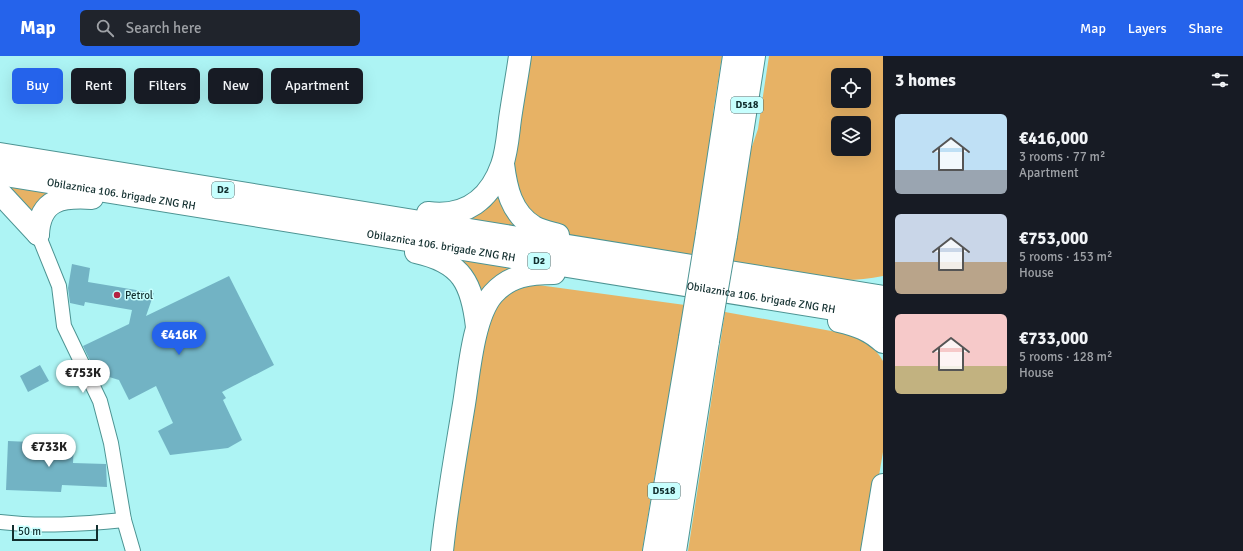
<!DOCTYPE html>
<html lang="en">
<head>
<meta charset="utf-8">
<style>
	body { margin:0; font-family:Signika,sans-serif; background:#20242c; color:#f1f3f6; height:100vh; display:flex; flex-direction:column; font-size:15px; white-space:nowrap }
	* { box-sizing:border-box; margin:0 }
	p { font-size:13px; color:#9ea1a6 }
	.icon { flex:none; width:22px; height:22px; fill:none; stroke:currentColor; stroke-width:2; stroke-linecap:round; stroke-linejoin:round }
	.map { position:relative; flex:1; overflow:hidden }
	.drawer { display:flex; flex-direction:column; background:#171b24; width:360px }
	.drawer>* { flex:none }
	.banner { position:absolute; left:12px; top:12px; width:380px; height:36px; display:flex; gap:8px }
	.buttons { position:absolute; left:831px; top:12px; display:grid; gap:8px }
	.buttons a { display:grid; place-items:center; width:40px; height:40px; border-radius:6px; background:#171b24; box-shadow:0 4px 16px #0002; font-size:20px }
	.scale { position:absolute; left:12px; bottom:10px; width:86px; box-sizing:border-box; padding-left:4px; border:2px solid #122f2f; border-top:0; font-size:11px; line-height:14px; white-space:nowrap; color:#122f2f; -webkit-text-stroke:3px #c7fffe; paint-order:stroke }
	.price { position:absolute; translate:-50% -34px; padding:0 9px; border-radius:14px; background:#fff; color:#222; font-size:13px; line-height:26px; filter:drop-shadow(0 1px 2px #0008) }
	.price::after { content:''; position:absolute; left:50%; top:24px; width:12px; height:9px; margin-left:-6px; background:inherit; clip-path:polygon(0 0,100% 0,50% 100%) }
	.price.on { background:#2563eb; color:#fff }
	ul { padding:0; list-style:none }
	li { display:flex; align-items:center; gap:12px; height:100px; padding:0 12px }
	li span { display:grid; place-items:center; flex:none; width:112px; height:80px; border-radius:6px; color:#555 }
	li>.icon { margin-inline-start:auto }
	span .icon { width:48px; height:48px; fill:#fffc; stroke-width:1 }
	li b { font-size:17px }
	h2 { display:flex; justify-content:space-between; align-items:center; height:48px; padding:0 12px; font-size:17px }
	.tag { padding:0 14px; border-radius:6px; background:#171b24; box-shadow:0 4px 16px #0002; font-size:14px; line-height:36px }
	.tag.on { background:#2563eb; color:#fff }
	header { display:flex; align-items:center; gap:24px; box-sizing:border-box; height:56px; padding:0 20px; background:#2563eb; color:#fff }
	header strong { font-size:19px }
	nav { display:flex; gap:22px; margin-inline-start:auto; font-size:14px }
	.search { width:280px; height:36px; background:#20242c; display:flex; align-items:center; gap:10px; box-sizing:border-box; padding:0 14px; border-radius:6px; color:#9ea1a6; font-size:15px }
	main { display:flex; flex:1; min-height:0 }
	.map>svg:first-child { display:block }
	.green { fill:#e7b265; fill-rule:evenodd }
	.building { fill:#72b3c4 }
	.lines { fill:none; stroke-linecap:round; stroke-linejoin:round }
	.minor-casing { stroke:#4d9493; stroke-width:16 }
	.primary-casing { stroke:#4d9493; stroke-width:24 }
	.trunk-casing { stroke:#4d9493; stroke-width:24 }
	.minor { stroke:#fff; stroke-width:14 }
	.primary { stroke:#fff; stroke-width:22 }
	.trunk { stroke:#fff; stroke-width:22 }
	.primary-bridge-casing { stroke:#4d9493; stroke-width:24; stroke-linecap:butt }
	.primary-bridge { stroke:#fff; stroke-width:22 }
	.poi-dot { fill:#b42242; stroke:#c7fffe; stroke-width:1.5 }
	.labels { text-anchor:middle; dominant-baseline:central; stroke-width:3; stroke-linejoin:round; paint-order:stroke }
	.shield { fill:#c7fffe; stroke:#486d6d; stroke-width:1 }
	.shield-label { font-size:10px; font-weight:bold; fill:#122f2f }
	.street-label { font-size:11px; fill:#122f2f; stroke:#c7fffe }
	.poi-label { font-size:11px; fill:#122f2f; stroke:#c7fffe; text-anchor:start }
</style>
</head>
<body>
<header>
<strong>Map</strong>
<div class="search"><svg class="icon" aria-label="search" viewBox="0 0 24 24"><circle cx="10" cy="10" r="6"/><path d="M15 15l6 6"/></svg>Search here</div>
<nav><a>Map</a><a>Layers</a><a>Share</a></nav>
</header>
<main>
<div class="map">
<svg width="883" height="495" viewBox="0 0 883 495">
	<rect width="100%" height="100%" fill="#adf4f4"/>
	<!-- green -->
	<g class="green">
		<polygon points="527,0 722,0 713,57 713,74 692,202 576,182 539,169 510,130"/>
		<path d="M769,0H883V220C834,231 781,217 732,209L747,105L758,73ZM838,19H864V45H838ZM838,67H864V93H838Z"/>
		<polygon points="0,125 60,135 31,163"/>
		<polygon points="496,129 528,173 453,161"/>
		<polygon points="450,202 525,209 482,246"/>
		<path d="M538,229L685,249L662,394L656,412L642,495H447L487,260C504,241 512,232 538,229Z"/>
		<path d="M725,256L848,278C863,284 875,291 883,305V396L866,495H688Z"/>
	</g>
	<!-- building -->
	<g class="building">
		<polygon points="72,208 90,212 88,226 154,237 146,260 229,220 274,309 222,336 226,342 223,344 242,384 228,392 170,399 158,375 173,367 156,330 129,344 119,324 96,317 83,290 129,268 132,254 85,246 84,250 70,247 68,232"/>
		<polygon points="40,309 49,325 28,336 20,320"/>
		<polygon points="8,385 74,388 73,407 106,408 107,431 62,429 61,436 6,434"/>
	</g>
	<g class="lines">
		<defs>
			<g id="minor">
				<polyline points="38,178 59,230 64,270 100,345 111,387 124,464 133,495"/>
				<path d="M0,466C41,471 83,468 124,464"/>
			</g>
			<g id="primary">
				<polyline points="707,178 734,0"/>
				<polyline points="726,180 754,0"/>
				<polyline points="654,495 690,282"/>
				<polyline points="675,495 708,285"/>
			</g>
			<g id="trunk">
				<polyline points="0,98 883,241"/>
				<path d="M503,108C506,132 511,157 534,171C541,175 551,177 558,179"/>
				<path id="s1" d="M0,118L883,261"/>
				<polyline points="0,137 38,178"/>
				<path d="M428,157C466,162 490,143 502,109C507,95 508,78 510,63C513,42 517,21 520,0"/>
				<path d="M38,178C40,143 62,140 92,142"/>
				<path d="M416,196C462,206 472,227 477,271"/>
				<path d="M839,265C857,269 870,274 883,286"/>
				<path d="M442,495C447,446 456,397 464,348C469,317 473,261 493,238C510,219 530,217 554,217"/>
				<polyline points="872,495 883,429"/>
			</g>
		</defs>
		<!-- minor casing -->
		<use href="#minor" class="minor-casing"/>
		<!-- primary casing -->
		<use href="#primary" class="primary-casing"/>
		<!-- trunk casing -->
		<use href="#trunk" class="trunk-casing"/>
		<!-- minor -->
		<use href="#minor" class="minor"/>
		<!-- primary -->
		<use href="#primary" class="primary"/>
		<!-- trunk -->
		<use href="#trunk" class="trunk"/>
		<defs>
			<g id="primary-bridge">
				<polyline points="690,282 707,178"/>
				<polyline points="708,285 726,180"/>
			</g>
		</defs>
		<!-- primary-bridge casing -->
		<use href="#primary-bridge" class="primary-bridge-casing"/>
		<!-- primary-bridge -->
		<use href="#primary-bridge" class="primary-bridge"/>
	</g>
	<!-- markers -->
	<circle class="poi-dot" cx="117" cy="239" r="4"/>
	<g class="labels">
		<!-- shield labels -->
		<g class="shield">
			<rect x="731" y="41" width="32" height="16" rx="3"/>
			<rect x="212" y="126" width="22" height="16" rx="3"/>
			<rect x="528" y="197" width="22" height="16" rx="3"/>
			<rect x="648" y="427" width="32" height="16" rx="3"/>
		</g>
		<g class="shield-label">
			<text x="747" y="49">D518</text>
			<text x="223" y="134">D2</text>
			<text x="539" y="205">D2</text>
			<text x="664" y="435">D518</text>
		</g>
		<!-- street labels -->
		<g class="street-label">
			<text stroke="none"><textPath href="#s1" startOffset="123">Obilaznica 106. brigade ZNG RH</textPath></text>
			<text stroke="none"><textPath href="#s1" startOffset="447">Obilaznica 106. brigade ZNG RH</textPath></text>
			<text stroke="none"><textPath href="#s1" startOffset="771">Obilaznica 106. brigade ZNG RH</textPath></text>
		</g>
		<!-- poi labels -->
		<g class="poi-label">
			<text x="125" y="239">Petrol</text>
		</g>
	</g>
</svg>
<div class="buttons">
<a><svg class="icon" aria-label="locate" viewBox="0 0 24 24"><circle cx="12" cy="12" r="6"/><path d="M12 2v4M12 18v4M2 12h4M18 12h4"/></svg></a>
<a><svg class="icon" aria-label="layers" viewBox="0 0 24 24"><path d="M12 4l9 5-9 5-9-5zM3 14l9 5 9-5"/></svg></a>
</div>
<div class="scale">50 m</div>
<b class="price on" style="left:179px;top:300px">€416K</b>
<b class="price" style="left:83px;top:338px">€753K</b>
<b class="price" style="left:49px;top:412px">€733K</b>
<div class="banner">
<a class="tag on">Buy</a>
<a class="tag">Rent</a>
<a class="tag">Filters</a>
<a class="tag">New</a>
<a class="tag">Apartment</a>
</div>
</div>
<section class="drawer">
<h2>3 homes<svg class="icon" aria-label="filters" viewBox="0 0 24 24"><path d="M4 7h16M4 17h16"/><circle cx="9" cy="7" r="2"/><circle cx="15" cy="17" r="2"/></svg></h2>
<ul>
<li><span style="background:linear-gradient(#bfe0f5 70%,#9aa5b1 0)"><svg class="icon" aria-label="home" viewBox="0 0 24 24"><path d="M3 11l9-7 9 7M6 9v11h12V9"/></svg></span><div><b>€416,000</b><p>3 rooms · 77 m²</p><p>Apartment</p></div></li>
<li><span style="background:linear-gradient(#c9d6e8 60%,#b9a48a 0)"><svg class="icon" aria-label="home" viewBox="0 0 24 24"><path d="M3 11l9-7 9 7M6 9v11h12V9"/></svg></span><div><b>€753,000</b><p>5 rooms · 153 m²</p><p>House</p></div></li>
<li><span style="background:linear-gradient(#f6c9c9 65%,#c2b280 0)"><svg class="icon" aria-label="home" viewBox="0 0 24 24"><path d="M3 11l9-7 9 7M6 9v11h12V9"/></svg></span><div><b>€733,000</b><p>5 rooms · 128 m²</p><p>House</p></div></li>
</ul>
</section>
</main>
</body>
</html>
